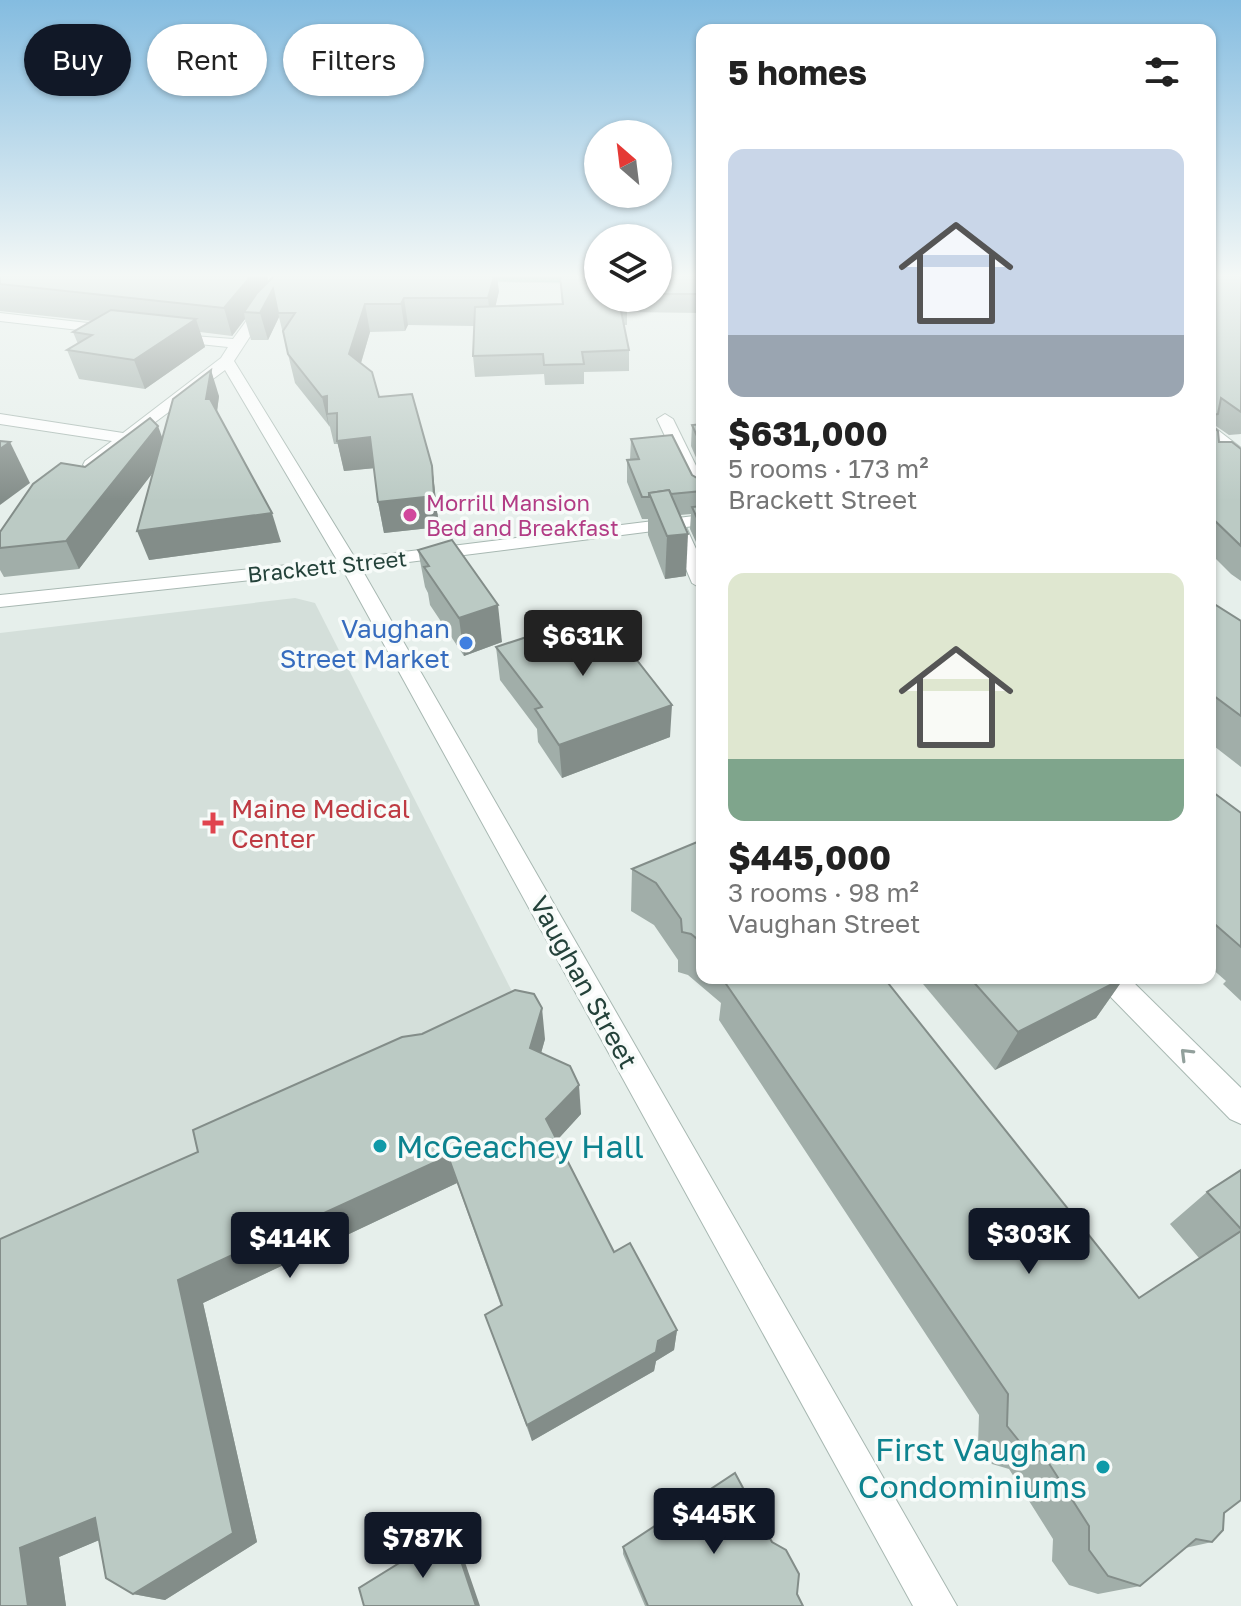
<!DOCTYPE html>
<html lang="en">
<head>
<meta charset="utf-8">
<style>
	body { margin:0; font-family:"Golos Text",sans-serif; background:#f2f2f2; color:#222; height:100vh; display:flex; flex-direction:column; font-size:30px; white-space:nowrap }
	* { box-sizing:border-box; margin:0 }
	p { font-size:26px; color:#767676 }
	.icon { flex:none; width:44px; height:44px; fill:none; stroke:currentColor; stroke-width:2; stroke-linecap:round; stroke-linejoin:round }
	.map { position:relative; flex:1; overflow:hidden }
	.side { position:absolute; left:696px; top:24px; width:520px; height:960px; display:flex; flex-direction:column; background:#fff; border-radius:16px; box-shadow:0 2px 6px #0004 }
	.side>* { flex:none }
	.guide { position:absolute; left:24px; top:24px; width:552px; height:72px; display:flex; gap:16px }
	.needle { width:52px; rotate:332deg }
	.fabs { position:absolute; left:584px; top:120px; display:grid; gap:16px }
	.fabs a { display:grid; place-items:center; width:88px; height:88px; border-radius:50%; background:#fff; box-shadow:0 2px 6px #0004; font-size:40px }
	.price { position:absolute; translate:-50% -68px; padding:0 18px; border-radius:8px; background:#111827; color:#fff; font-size:26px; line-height:52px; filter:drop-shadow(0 2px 4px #0008) }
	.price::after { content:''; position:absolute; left:50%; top:48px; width:24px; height:18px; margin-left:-12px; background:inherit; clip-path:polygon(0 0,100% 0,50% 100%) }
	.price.active { background:#222; color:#fff }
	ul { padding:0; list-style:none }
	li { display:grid; align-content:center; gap:16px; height:424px; padding:0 32px }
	li span { display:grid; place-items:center; height:248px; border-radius:16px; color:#555 }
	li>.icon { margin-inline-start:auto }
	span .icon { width:144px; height:144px; fill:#fffc; stroke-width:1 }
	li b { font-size:34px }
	h2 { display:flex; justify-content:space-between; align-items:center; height:96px; padding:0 32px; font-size:34px }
	.chip { padding:0 28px; border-radius:36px; background:#fff; box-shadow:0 2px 6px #0004; font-size:28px; line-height:72px }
	.chip.active { background:#111827; color:#fff }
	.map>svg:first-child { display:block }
	.built { fill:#d4dfda }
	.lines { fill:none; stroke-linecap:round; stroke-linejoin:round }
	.street-casing { stroke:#a8b8b2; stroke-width:2 }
	.primary-casing { stroke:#c2cac8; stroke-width:2 }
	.street { fill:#fff; fill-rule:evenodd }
	.primary { fill:#6aa596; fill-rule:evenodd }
	.wall { fill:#a1aea9 }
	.shaded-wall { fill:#838d89 }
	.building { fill:#bbcac4; stroke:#838d89; stroke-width:2 }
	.oneway { stroke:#92a09c }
	.hotel-dot { fill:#d1479c; stroke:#f7fbf9; stroke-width:3 }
	.shop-dot { fill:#3f7fe0; stroke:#f7fbf9; stroke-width:3 }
	.health-dot { fill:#e0444e; stroke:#f7fbf9; stroke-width:3 }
	.culture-dot { fill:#0f9aa8; stroke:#f7fbf9; stroke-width:3 }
	.labels { text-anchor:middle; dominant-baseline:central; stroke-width:7; stroke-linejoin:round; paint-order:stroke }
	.far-hotel-label { font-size:22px; fill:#b23c85; stroke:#f7fbf9; text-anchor:start }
	.far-street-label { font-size:22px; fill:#24423a; stroke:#f7fbf9 }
	.shop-label { font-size:26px; fill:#366cbe; stroke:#f7fbf9; text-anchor:end }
	.health-label { font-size:26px; fill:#be3a42; stroke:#f7fbf9; text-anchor:start }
	.street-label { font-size:26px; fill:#24423a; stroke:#f7fbf9 }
	.near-culture-label { font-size:32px; fill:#0d838f; stroke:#f7fbf9; text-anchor:start }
</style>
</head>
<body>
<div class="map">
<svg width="1241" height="1606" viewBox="0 0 1241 1606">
	<rect width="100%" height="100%" fill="#e6efeb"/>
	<!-- built -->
	<polygon class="built" points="295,598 315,603 523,1013 0,1239 0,633"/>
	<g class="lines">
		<defs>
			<g id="street">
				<polygon points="287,276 301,276 262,318 234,361 355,558 702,515 702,525 686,527 702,562 702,589 692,583 669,529 361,568 957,1606 913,1606 343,570 0,607 0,595 337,560 225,370 91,470 83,465 85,461 112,441 0,424 0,414 123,433 221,358 228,347 171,341 166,340 166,334 233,339 261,301"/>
				<polygon points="0,313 114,326 121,330 114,334 0,321"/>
				<polygon points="665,414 673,419 702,478 702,501 693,496 657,419"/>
				<polygon points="1210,424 1241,448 1241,461 1210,437"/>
				<polygon points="1096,978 1129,978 1241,1088 1241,1124 1230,1119 1100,986"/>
			</g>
			<polygon id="primary" points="408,276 598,276 598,283 414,280"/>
		</defs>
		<!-- street casing -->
		<use href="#street" class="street-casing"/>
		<!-- primary casing -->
		<use href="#primary" class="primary-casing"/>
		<!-- street -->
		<use href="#street" class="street"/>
		<!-- primary -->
		<use href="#primary" class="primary"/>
	</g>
	<!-- wall -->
	<g class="wall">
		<polygon points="0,276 267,276 268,282 499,291 495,306 562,304 560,276 598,276 598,298 658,298 658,276 702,276 702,313 627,312 627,325 624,325 629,350 629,371 584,372 584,384 545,385 544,374 475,377 473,356 474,326 408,325 405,331 370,332 361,363 379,397 432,466 439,527 384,533 378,502 374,468 344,471 338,444 334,444 330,427 295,383 279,317 268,340 251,340 245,319 232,336 200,332 205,347 145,389 79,379 67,350 78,344 73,332 93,321 0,311"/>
		<polygon points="1210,276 1241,276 1241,434 1229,435 1213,424 1212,426 1219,442 1241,449 1241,581 1231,574 1210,553"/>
		<polygon points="219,396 217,412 281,542 149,560 153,472 79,569 4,577 0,570 0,532 85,467 162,438"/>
		<polygon points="702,424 702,471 691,446 692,425"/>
		<polygon points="631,439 702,481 702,555 690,529 691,514 680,515 686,576 665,579 648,535 648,519 642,519 627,482 627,460 630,460"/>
		<polygon points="418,550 502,642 464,656 430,605 428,593 425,587"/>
		<polygon points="1210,602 1241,621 1241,767 1210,743"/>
		<polygon points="496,647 670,737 562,778 538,742 537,729 500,680"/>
		<polygon points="1210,790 1241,813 1241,1001 1223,984 1226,981 1210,967"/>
		<polygon points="702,840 702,978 884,978 1139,1298 1199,1258 1170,1224 1207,1192 1241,1170 1241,1500 1224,1513 1212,1542 1185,1548 1140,1586 1098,1594 1069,1585 1052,1561 1053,1539 1009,1469 992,1464 978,1445 979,1415 719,1020 721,1003 688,975 678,972 678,960 654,925 631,911 632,869"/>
		<polygon points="918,978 1124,978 1096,1018 995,1070"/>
		<polygon points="545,1039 541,1053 581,1114 557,1140 614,1252 677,1330 674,1350 656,1361 654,1371 532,1441 485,1315 501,1306 457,1183 203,1303 257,1542 165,1600 133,1594 99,1540 59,1557 66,1606 0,1606 0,1239"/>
		<polygon points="623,1547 797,1594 803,1606 645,1606 623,1554"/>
	</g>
	<!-- shaded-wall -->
	<g class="shaded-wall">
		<polygon points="250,276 267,276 270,288 244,312 245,319 232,336 224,308"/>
		<polygon points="494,276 497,276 499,291 491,326 488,298"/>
		<polygon points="273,289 279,317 268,340 260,313"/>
		<polygon points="404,298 408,325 405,331 401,304"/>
		<polygon points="365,304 370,332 355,383 349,354"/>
		<polygon points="196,319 205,347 145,389 134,360"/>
		<polygon points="211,370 219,396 215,426 206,399"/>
		<polygon points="327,396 327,414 329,427 322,397"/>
		<polygon points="158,426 168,453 79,569 66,541"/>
		<polygon points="370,437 376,468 344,471 337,441"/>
		<polygon points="10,442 30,483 0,505 0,449"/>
		<polygon points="432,466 439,527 384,533 378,502"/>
		<polygon points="272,513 281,542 149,560 137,531"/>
		<polygon points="688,534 686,576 665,579 667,536"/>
		<polygon points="498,605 502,642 464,656 459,618"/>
		<polygon points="672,705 670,737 562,778 559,745"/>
		<polygon points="1124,978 1096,1018 995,1070 1018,1032"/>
		<polygon points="542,1008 545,1039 534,1078 530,1048"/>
		<polygon points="579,1085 581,1114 550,1148 546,1119"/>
		<polygon points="448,1156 457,1183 203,1303 257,1542 165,1600 133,1594 178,1280"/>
		<polygon points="677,1330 674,1350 656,1361 654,1371 532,1441 527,1425"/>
		<polygon points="95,1518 128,1528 59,1557 66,1606 28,1606 20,1548"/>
		<polygon points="451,1531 456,1536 480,1606 476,1606"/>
	</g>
	<!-- building -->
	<g class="building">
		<polygon points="0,276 251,276 224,308 0,284"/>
		<polygon points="274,276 494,276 488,298 404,298 401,304 365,304 349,354 372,372 379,397 412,394 432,466 434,496 378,502 370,437 337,441 337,413 327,414 327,396 322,397 288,354 283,331 295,313 278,313 273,289 260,313 244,312 257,293"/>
		<polygon points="560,276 598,276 598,298 625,298 627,305 620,306 629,350 582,352 584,364 544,365 543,354 473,356 475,307 563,304"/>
		<rect x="658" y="276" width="44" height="18"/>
		<polygon points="1210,276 1241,276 1241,412 1221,398 1218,414 1210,415"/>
		<polygon points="111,310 196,319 134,360 67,350 92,335 73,332"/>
		<polygon points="211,370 206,399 210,399 272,513 137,531 173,399"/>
		<polygon points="150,418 158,426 66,541 0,548 0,532 33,484 61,463 85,467"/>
		<polygon points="702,424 702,447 692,425"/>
		<polygon points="1210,424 1218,431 1219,442 1232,442 1241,449 1241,546 1210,516"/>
		<polygon points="672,435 692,475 702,481 702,491 671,494 669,490 649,493 649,497 642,497 627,460 639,459 631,439"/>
		<polygon points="0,441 10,442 0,449"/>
		<polygon points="669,490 688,534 667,536 649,493"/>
		<polygon points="702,506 702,529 692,507"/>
		<polygon points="452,540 498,605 459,618 424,567 429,566 418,550"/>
		<polygon points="1210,602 1211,602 1241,621 1241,716 1210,693"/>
		<polygon points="600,613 672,705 559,745 535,709 542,707 496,647"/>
		<polygon points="1210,790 1241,813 1241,947 1210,920"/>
		<polygon points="702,840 702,943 691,934 682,932 681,919 656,883 632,869"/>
		<polygon points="730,978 884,978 1139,1298 1241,1231 1241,1500 1224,1513 1223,1530 1212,1542 1196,1539 1140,1586 1108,1576 1089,1550 1089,1526 1041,1451 1023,1446 1007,1426 1008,1394 724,981"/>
		<polygon points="970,978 1124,978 1018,1032"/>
		<polygon points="515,990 534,994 542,1008 530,1048 570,1066 579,1085 546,1119 614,1252 630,1243 677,1330 658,1341 656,1352 527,1425 485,1315 502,1305 448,1156 178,1280 233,1533 133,1594 106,1578 95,1518 20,1548 28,1606 0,1606 0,1239 198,1152 193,1130 402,1037 422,1034"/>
		<polygon points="1241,1170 1241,1229 1207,1192"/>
		<polygon points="735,1473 772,1542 786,1550 799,1574 797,1594 803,1606 648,1606 623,1547"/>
		<polygon points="451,1531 476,1606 364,1606 359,1588"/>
	</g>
	<!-- one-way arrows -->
	<defs><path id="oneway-chevron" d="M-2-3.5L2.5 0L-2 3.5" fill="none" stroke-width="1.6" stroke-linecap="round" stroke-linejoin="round" transform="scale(2)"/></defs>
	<use class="oneway" href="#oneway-chevron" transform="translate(1186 1054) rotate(-135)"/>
	<!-- sky -->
	<linearGradient id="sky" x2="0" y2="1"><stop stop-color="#84bce0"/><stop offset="0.55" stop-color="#f4f8f6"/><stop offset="1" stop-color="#f4f8f6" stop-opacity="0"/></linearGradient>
	<rect width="1241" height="501" fill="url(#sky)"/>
	<!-- markers -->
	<circle class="hotel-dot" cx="410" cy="515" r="8"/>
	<circle class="shop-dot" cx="466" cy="643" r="8"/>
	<path class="health-dot" d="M209 811h8v8h8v8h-8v8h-8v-8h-8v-8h8z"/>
	<g class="culture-dot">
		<circle cx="380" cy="1146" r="8"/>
		<circle cx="1103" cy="1467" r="8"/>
	</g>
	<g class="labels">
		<!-- far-hotel labels -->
		<g class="far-hotel-label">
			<text x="426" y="502">Morrill Mansion<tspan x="426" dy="25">Bed and Breakfast</tspan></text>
		</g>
		<!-- far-street labels -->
		<g class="far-street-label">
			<text transform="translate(327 566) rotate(-6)">Brackett Street</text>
		</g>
		<!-- shop labels -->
		<g class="shop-label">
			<text x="450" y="628">Vaughan<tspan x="450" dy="30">Street Market</tspan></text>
		</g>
		<!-- health labels -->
		<g class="health-label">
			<text x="231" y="808">Maine Medical<tspan x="231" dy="30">Center</tspan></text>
		</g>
		<!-- street labels -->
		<g class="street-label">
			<text transform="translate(584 982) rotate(61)">Vaughan Street</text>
		</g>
		<!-- near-culture labels -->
		<g class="near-culture-label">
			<text x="396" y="1146">McGeachey Hall</text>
			<text x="1087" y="1449" text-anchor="end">First Vaughan<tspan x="1087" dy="37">Condominiums</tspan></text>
		</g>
	</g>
</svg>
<div class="fabs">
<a><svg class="needle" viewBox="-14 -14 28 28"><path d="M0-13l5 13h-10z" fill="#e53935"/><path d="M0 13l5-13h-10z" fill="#767676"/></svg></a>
<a><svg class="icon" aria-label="layers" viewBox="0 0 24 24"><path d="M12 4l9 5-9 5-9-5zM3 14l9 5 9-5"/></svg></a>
</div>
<b class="price active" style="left:583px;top:678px">$631K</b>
<b class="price" style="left:1029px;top:1276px">$303K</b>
<b class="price" style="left:290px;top:1280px">$414K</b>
<b class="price" style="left:714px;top:1556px">$445K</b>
<b class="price" style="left:423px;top:1580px">$787K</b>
<div class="guide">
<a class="chip active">Buy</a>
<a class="chip">Rent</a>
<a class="chip">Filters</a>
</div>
<section class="side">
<h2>5 homes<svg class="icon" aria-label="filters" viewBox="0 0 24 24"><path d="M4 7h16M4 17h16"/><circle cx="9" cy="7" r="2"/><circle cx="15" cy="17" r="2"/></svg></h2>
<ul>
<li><span style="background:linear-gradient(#c9d6e8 75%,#9aa5b1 0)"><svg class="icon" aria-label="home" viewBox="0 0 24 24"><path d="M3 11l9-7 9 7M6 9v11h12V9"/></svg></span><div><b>$631,000</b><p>5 rooms · 173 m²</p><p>Brackett Street</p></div></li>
<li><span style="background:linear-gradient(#dfe7d0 75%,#7fa58c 0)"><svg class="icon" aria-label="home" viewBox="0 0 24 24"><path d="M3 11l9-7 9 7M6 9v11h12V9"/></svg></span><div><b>$445,000</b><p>3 rooms · 98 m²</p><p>Vaughan Street</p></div></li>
</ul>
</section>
</div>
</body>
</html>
